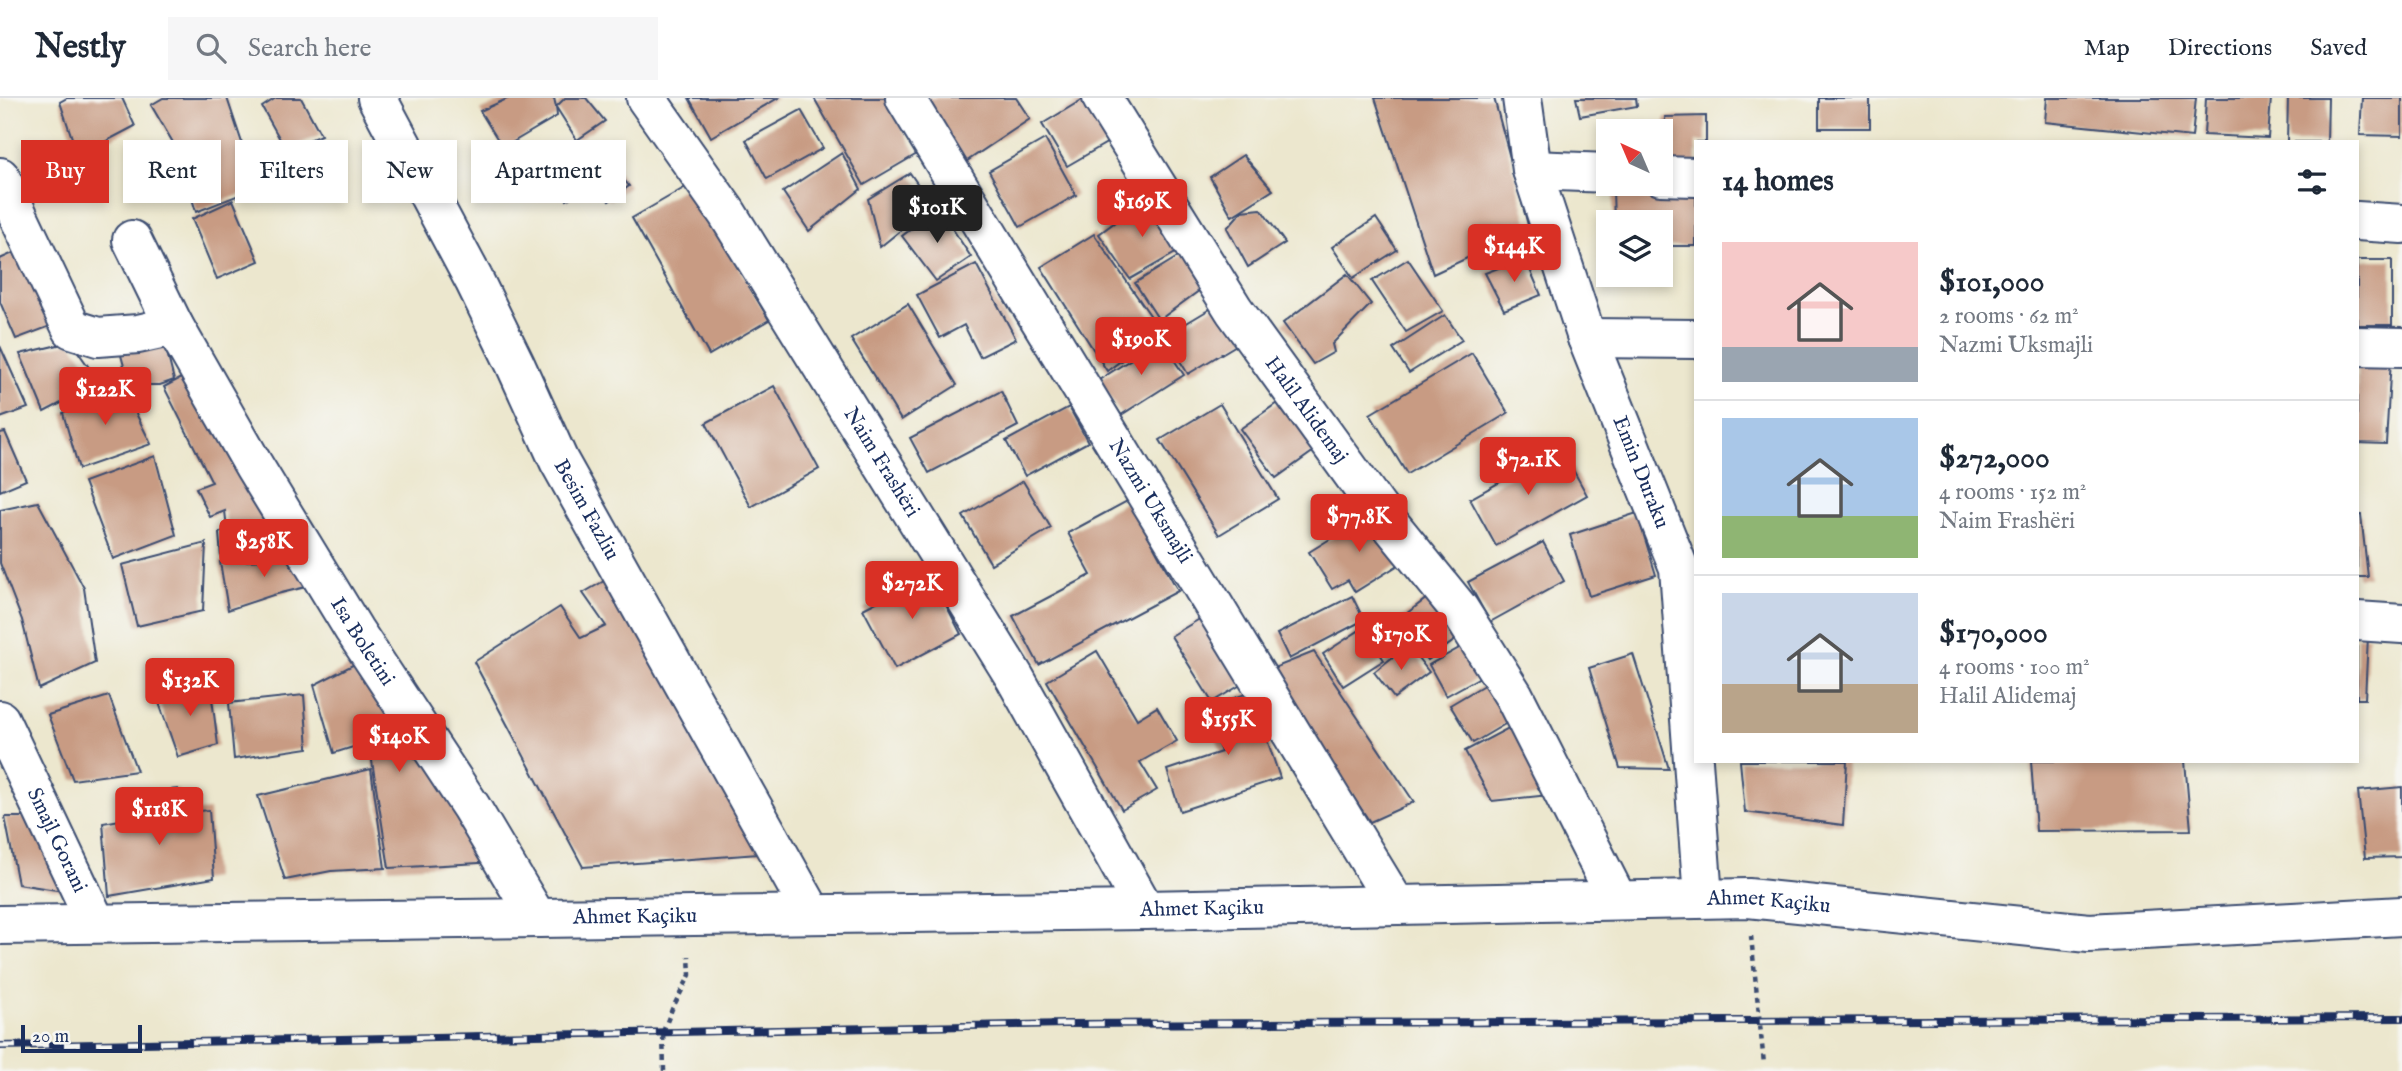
<!DOCTYPE html>
<html lang="en">
<head>
<meta charset="utf-8">
<style>
	body { margin:0; font-family:"IM FELL English",serif; background:#f6f6f7; color:#1f2937; height:100vh; display:flex; flex-direction:column; font-size:26px; white-space:nowrap }
	* { box-sizing:border-box; margin:0 }
	p { font-size:23px; color:#747a83 }
	.icon { flex:none; width:38px; height:38px; fill:none; stroke:currentColor; stroke-width:2; stroke-linecap:round; stroke-linejoin:round }
	.map { position:relative; flex:1; overflow:hidden }
	.drawer { position:absolute; left:1694px; top:42px; width:665px; height:623px; display:flex; flex-direction:column; background:#fff; border-radius:0px; box-shadow:0 4px 10px #0003 }
	.drawer>* { flex:none }
	.hud { position:absolute; left:21px; top:42px; width:665px; height:63px; display:flex; gap:14px }
	.needle { width:46px; rotate:316deg }
	.buttons { position:absolute; left:1596px; top:21px; display:grid; gap:14px }
	.buttons a { display:grid; place-items:center; width:77px; height:77px; border-radius:0px; background:#fff; box-shadow:0 4px 10px #0003; font-size:35px }
	.scale { position:absolute; left:21px; bottom:18px; width:121px; box-sizing:border-box; padding-left:7px; border:4px solid #1b2f5e; border-top:0; font-size:19px; line-height:24px; white-space:nowrap; color:#1b2f5e; -webkit-text-stroke:5px #f6f6f2; paint-order:stroke }
	.price { position:absolute; translate:-50% -60px; padding:0 16px; border-radius:7px; background:#d93025; color:#fff; font-size:23px; line-height:46px; filter:drop-shadow(0 2px 4px #0008) }
	.price::after { content:''; position:absolute; left:50%; top:42px; width:21px; height:16px; margin-left:-10px; background:inherit; clip-path:polygon(0 0,100% 0,50% 100%) }
	.price.selected { background:#222; color:#fff }
	ul { padding:0; list-style:none }
	li { display:flex; align-items:center; gap:21px; height:175px; padding:0 28px }
	li+li { border-top:2px solid #e0e1e3 }
	li span { display:grid; place-items:center; flex:none; width:196px; height:140px; border-radius:0px; color:#555 }
	li>.icon { margin-inline-start:auto }
	span .icon { width:84px; height:84px; fill:#fffc; stroke-width:1 }
	li b { font-size:30px }
	h2 { display:flex; justify-content:space-between; align-items:center; height:84px; padding:0 28px; font-size:30px }
	.pill { padding:0 24px; border-radius:0px; background:#fff; box-shadow:0 4px 10px #0003; font-size:24px; line-height:63px }
	.pill.selected { background:#d93025; color:#fff }
	header { display:flex; align-items:center; gap:42px; box-sizing:border-box; height:98px; padding:0 35px; background:#fff; border-bottom:2px solid #e0e1e3 }
	header strong { font-size:33px }
	nav { display:flex; gap:38px; margin-inline-start:auto; font-size:24px }
	.search { width:490px; height:63px; background:#f6f6f7; display:flex; align-items:center; gap:18px; box-sizing:border-box; padding:0 24px; border-radius:0px; color:#747a83; font-size:26px }
	.map>svg:first-child { display:block }
	.building { fill:#c89b83 }
	.lines { fill:none; stroke-linecap:round; stroke-linejoin:round }
	.minor-casing { stroke:#3a4b6f; stroke-width:42 }
	.primary-casing { stroke:#3a4b6f; stroke-width:42 }
	.path { stroke:#3a4b6f; stroke-width:4.5; stroke-dasharray:5 5; stroke-linecap:butt }
	.minor { stroke:#fff; stroke-width:38 }
	.primary { stroke:#fff; stroke-width:38 }
	.rail-casing { stroke:#1b2f5e; stroke-width:8 }
	.rail { stroke:#f6f6f2; stroke-width:5; stroke-dasharray:16; stroke-linecap:butt }
	.labels { text-anchor:middle; dominant-baseline:central; stroke-width:5; stroke-linejoin:round; paint-order:stroke }
	.street-label { font-size:21px; fill:#1b2f5e; stroke:#f6f6f2 }
</style>
</head>
<body>
<header>
<strong>Nestly</strong>
<div class="search"><svg class="icon" aria-label="search" viewBox="0 0 24 24"><circle cx="10" cy="10" r="6"/><path d="M15 15l6 6"/></svg>Search here</div>
<nav><a>Map</a><a>Directions</a><a>Saved</a></nav>
</header>
<div class="map">
<svg width="2402" height="973" viewBox="0 0 2402 973">
	<rect width="100%" height="100%" fill="#f6f6f2"/>
	<filter id="ink" filterUnits="userSpaceOnUse"><feTurbulence type="fractalNoise" baseFrequency=".0143" numOctaves="2"/><feDisplacementMap in="SourceGraphic" scale="14" xChannelSelector="R" yChannelSelector="G"/><feConvolveMatrix kernelMatrix="1 2 1 2 8 2 1 2 1" color-interpolation-filters="sRGB"/></filter>
	<filter id="wash" filterUnits="userSpaceOnUse"><feTurbulence type="fractalNoise" baseFrequency=".00686" numOctaves="4" result="noise"/><feDisplacementMap in="SourceGraphic" scale="28" xChannelSelector="R" yChannelSelector="G"/><feGaussianBlur stdDeviation="1.57" result="paint"/><feColorMatrix in="noise" values="0 0 0 0 0 0 0 0 0 0 0 0 0 0 0 0 0 1.4 0 .05"/><feComposite in="paint" operator="in"/></filter>
	<g filter="url(#wash)">
		<rect width="100%" height="100%" fill="#ece7ce"/>
		<g id="blocks">
			<!-- building -->
			<g class="building">
				<polygon points="67,0 122,0 135,28 78,58 60,4"/>
				<polygon points="163,0 227,0 257,90 196,114 178,53 151,7"/>
				<polygon points="276,0 301,0 321,37 286,52 262,9"/>
				<polygon points="509,0 554,0 556,9 565,0 586,0 605,23 577,42 556,9 557,18 503,50 480,13"/>
				<polygon points="689,0 778,0 711,39"/>
				<polygon points="814,0 885,0 917,56 864,87"/>
				<polygon points="920,0 1016,0 1030,21 961,67"/>
				<polygon points="1085,0 1122,36 1067,68 1042,26"/>
				<polygon points="1375,0 1494,0 1529,131 1433,176"/>
				<polygon points="1576,0 1636,0 1637,8 1580,18"/>
				<rect x="1819" y="0" width="51" height="30"/>
				<polygon points="2047,0 2196,0 2192,39 2045,24"/>
				<polygon points="2206,0 2271,0 2268,40 2204,37"/>
				<polygon points="2288,0 2328,0 2327,44 2287,44"/>
				<polygon points="2362,0 2402,0 2402,38 2360,37"/>
				<polygon points="801,12 823,50 767,81 746,42"/>
				<polygon points="1706,18 1706,44 1696,44 1696,148 1661,148 1661,124 1614,124 1613,91 1645,89 1645,86 1661,86 1661,55 1666,55 1665,19"/>
				<polygon points="1045,41 1076,97 1020,129 989,73"/>
				<polygon points="594,44 629,88 609,103 595,81 567,102 551,63 580,46"/>
				<polygon points="842,55 861,91 809,133 783,94"/>
				<polygon points="1243,57 1273,92 1232,118 1210,79"/>
				<polygon points="910,75 932,107 880,149 868,101"/>
				<polygon points="691,86 769,222 709,257 632,120"/>
				<polygon points="1149,99 1186,149 1130,181 1099,136"/>
				<polygon points="233,102 259,163 217,181 192,121"/>
				<polygon points="939,110 971,159 936,183 902,138"/>
				<polygon points="1261,111 1285,145 1248,169 1227,130 1242,113"/>
				<polygon points="1376,120 1397,152 1353,180 1332,149"/>
				<polygon points="1094,136 1161,233 1107,273 1041,169"/>
				<polygon points="22,151 56,226 16,241 0,204 0,161"/>
				<polygon points="1189,152 1211,184 1159,222 1135,185"/>
				<polygon points="1525,160 1541,197 1504,212 1485,175"/>
				<polygon points="1408,161 1443,213 1406,234 1372,183"/>
				<rect x="2357" y="162" width="35" height="65"/>
				<polygon points="976,166 1016,241 980,259 964,227 940,240 917,197"/>
				<polygon points="1347,176 1371,206 1332,246 1334,254 1313,266 1283,225"/>
				<polygon points="1225,202 1248,240 1188,276 1165,238"/>
				<polygon points="908,206 957,287 901,322 851,241"/>
				<polygon points="1445,217 1462,242 1409,275 1393,251"/>
				<polygon points="163,239 174,282 160,287 129,287 117,242"/>
				<polygon points="1161,242 1184,277 1121,317 1099,282"/>
				<polygon points="71,244 100,285 44,314 20,256"/>
				<polygon points="0,248 28,310 0,320"/>
				<polygon points="1472,255 1508,315 1407,376 1370,316"/>
				<polygon points="2357,258 2391,260 2386,346 2357,345"/>
				<polygon points="194,273 300,453 221,459 219,435 227,431 225,413 210,419 196,390 212,384 164,289"/>
				<polygon points="120,283 151,346 79,371 63,315"/>
				<polygon points="774,288 819,371 751,409 706,325"/>
				<polygon points="1001,293 1018,328 929,375 910,340"/>
				<polygon points="1290,296 1325,345 1276,380 1240,331"/>
				<polygon points="1220,306 1278,401 1219,437 1160,342"/>
				<polygon points="1069,309 1088,344 1025,378 1006,343"/>
				<polygon points="5,334 26,382 0,393 0,335"/>
				<polygon points="1561,350 1587,397 1496,448 1470,401"/>
				<polygon points="155,358 176,437 113,461 84,384"/>
				<polygon points="1023,383 1051,430 991,466 963,418"/>
				<polygon points="1129,402 1178,493 1039,567 1013,518 1091,477 1068,435"/>
				<polygon points="38,404 84,490 95,565 39,591 22,522 0,465 0,412"/>
				<polygon points="1377,412 1408,461 1355,494 1348,482 1332,491 1309,454"/>
				<polygon points="1637,415 1656,477 1589,498 1570,437"/>
				<polygon points="2357,417 2361,417 2368,479 2357,479"/>
				<polygon points="1543,444 1564,483 1490,524 1468,484"/>
				<polygon points="206,445 203,513 137,528 122,467"/>
				<polygon points="302,456 318,486 273,497 228,512 220,464 265,462"/>
				<polygon points="618,475 773,755 583,769 474,564 560,509 581,540 606,528 583,495"/>
				<polygon points="930,476 961,536 895,571 863,511"/>
				<polygon points="1439,491 1470,531 1428,562 1398,522"/>
				<polygon points="1352,498 1364,522 1289,561 1277,536"/>
				<polygon points="1203,519 1244,585 1212,604 1171,538"/>
				<polygon points="1363,530 1384,562 1343,588 1323,556"/>
				<polygon points="2357,538 2368,538 2365,601 2357,601"/>
				<polygon points="1408,547 1429,574 1394,600 1374,574"/>
				<polygon points="1463,548 1489,574 1446,598 1429,567"/>
				<polygon points="1097,553 1137,621 1157,609 1177,643 1140,664 1157,692 1122,712 1047,583"/>
				<polygon points="1314,554 1414,704 1370,724 1269,572"/>
				<polygon points="1633,556 1669,671 1620,670 1589,570"/>
				<polygon points="366,560 497,764 389,770 369,644 334,655 314,587"/>
				<polygon points="1494,581 1517,619 1473,645 1450,607"/>
				<polygon points="210,585 218,647 178,659 156,596"/>
				<polygon points="1251,594 1280,680 1180,713 1167,672 1221,654 1206,610"/>
				<polygon points="304,597 308,650 234,661 229,605"/>
				<polygon points="109,598 137,673 73,682 48,617"/>
				<polygon points="1520,624 1559,696 1492,703 1465,653"/>
				<polygon points="1740,663 1847,663 1843,727 1745,714"/>
				<polygon points="2031,663 2185,663 2191,732 2036,733"/>
				<polygon points="371,671 385,770 331,773 285,782 258,698"/>
				<polygon points="2402,689 2402,759 2365,760 2358,693"/>
				<polygon points="178,691 181,715 209,712 214,780 109,798 103,725 153,716 150,694"/>
				<polygon points="5,719 42,719 63,793 18,786"/>
			</g>
		</g>
	</g>
	<g filter="url(#ink)">
		<use href="#blocks" fill-opacity="0" stroke="#3a4b6f" stroke-width="2"/>
		<g class="lines">
			<defs>
				<g id="minor">
					<path id="s1" d="M377,0L474,182L515,266L559,363L812,815"/>
					<path id="s2" d="M646,0L727,115L1015,580L1145,812"/>
					<path id="s3" d="M905,0L1396,807"/>
					<path id="s4" d="M1102,0L1234,212L1378,411L1459,511L1514,598L1617,801"/>
					<path id="s5" d="M1522,0L1532,72L1587,240L1679,470L1703,800"/>
					<polyline points="1532,72 1608,75"/>
					<polyline points="1661,78 1696,79"/>
					<path id="s6" d="M0,79L72,231L98,239L138,236L174,228L254,368L354,532L471,709L537,820"/>
					<polyline points="2357,123 2402,126"/>
					<polyline points="132,142 174,228"/>
					<polyline points="1587,240 1696,241"/>
					<polyline points="2357,248 2402,249"/>
					<polyline points="2357,523 2402,526"/>
					<path id="s7" d="M0,622L96,825"/>
				</g>
				<g id="primary">
					<path id="s8" d="M0,827L1145,812L1748,800L2089,835L2402,818"/>
				</g>
			</defs>
			<!-- minor casing -->
			<use href="#minor" class="minor-casing"/>
			<!-- primary casing -->
			<use href="#primary" class="primary-casing"/>
			<!-- path -->
			<g class="path">
				<polyline points="1751,838 1764,966"/>
				<polyline points="664,973 663,934 672,911 690,877 689,858"/>
			</g>
			<!-- minor -->
			<use href="#minor" class="minor"/>
			<!-- primary -->
			<use href="#primary" class="primary"/>
			<defs>
				<polyline id="rail" points="0,948 1065,926 2402,920"/>
			</defs>
			<!-- rail casing -->
			<use href="#rail" class="rail-casing"/>
			<!-- rail -->
			<use href="#rail" class="rail"/>
		</g>
	</g>
	<g class="labels">
		<!-- street labels -->
		<g class="street-label">
			<text stroke="none"><textPath href="#s4" startOffset="373">Halil Alidemaj</textPath></text>
			<text stroke="none"><textPath href="#s2" startOffset="434">Naim Frashëri</textPath></text>
			<text stroke="none"><textPath href="#s5" startOffset="394">Emin Duraku</textPath></text>
			<text stroke="none"><textPath href="#s3" startOffset="472">Nazmi Uksmajli</textPath></text>
			<text stroke="none"><textPath href="#s1" startOffset="462">Besim Fazliu</textPath></text>
			<text stroke="none"><textPath href="#s6" startOffset="640">Isa Boletini</textPath></text>
			<text stroke="none"><textPath href="#s7" startOffset="133">Smajl Gorani</textPath></text>
			<text stroke="none"><textPath href="#s8" startOffset="1769">Ahmet Kaçiku</textPath></text>
			<text stroke="none"><textPath href="#s8" startOffset="1202">Ahmet Kaçiku</textPath></text>
			<text stroke="none"><textPath href="#s8" startOffset="635">Ahmet Kaçiku</textPath></text>
		</g>
	</g>
</svg>
<div class="buttons">
<a><svg class="needle" viewBox="-14 -14 28 28"><path d="M0-13l5 13h-10z" fill="#e53935"/><path d="M0 13l5-13h-10z" fill="#747a83"/></svg></a>
<a><svg class="icon" aria-label="layers" viewBox="0 0 24 24"><path d="M12 4l9 5-9 5-9-5zM3 14l9 5 9-5"/></svg></a>
</div>
<div class="scale">20 m</div>
<b class="price" style="left:1142px;top:141px">$169K</b>
<b class="price selected" style="left:937px;top:147px">$101K</b>
<b class="price" style="left:1514px;top:186px">$144K</b>
<b class="price" style="left:1141px;top:279px">$190K</b>
<b class="price" style="left:105px;top:329px">$122K</b>
<b class="price" style="left:1528px;top:399px">$72.1K</b>
<b class="price" style="left:1359px;top:456px">$77.8K</b>
<b class="price" style="left:264px;top:481px">$258K</b>
<b class="price" style="left:912px;top:523px">$272K</b>
<b class="price" style="left:1401px;top:574px">$170K</b>
<b class="price" style="left:190px;top:620px">$132K</b>
<b class="price" style="left:1228px;top:659px">$155K</b>
<b class="price" style="left:399px;top:676px">$140K</b>
<b class="price" style="left:159px;top:749px">$118K</b>
<div class="hud">
<a class="pill selected">Buy</a>
<a class="pill">Rent</a>
<a class="pill">Filters</a>
<a class="pill">New</a>
<a class="pill">Apartment</a>
</div>
<section class="drawer">
<h2>14 homes<svg class="icon" aria-label="filters" viewBox="0 0 24 24"><path d="M4 7h16M4 17h16"/><circle cx="9" cy="7" r="2"/><circle cx="15" cy="17" r="2"/></svg></h2>
<ul>
<li><span style="background:linear-gradient(#f6c9c9 75%,#9aa5b1 0)"><svg class="icon" aria-label="home" viewBox="0 0 24 24"><path d="M3 11l9-7 9 7M6 9v11h12V9"/></svg></span><div><b>$101,000</b><p>2 rooms · 62 m²</p><p>Nazmi Uksmajli</p></div></li>
<li><span style="background:linear-gradient(#a9c7e8 70%,#8fb573 0)"><svg class="icon" aria-label="home" viewBox="0 0 24 24"><path d="M3 11l9-7 9 7M6 9v11h12V9"/></svg></span><div><b>$272,000</b><p>4 rooms · 152 m²</p><p>Naim Frashëri</p></div></li>
<li><span style="background:linear-gradient(#c9d6e8 65%,#b9a48a 0)"><svg class="icon" aria-label="home" viewBox="0 0 24 24"><path d="M3 11l9-7 9 7M6 9v11h12V9"/></svg></span><div><b>$170,000</b><p>4 rooms · 100 m²</p><p>Halil Alidemaj</p></div></li>
</ul>
</section>
</div>
</body>
</html>
